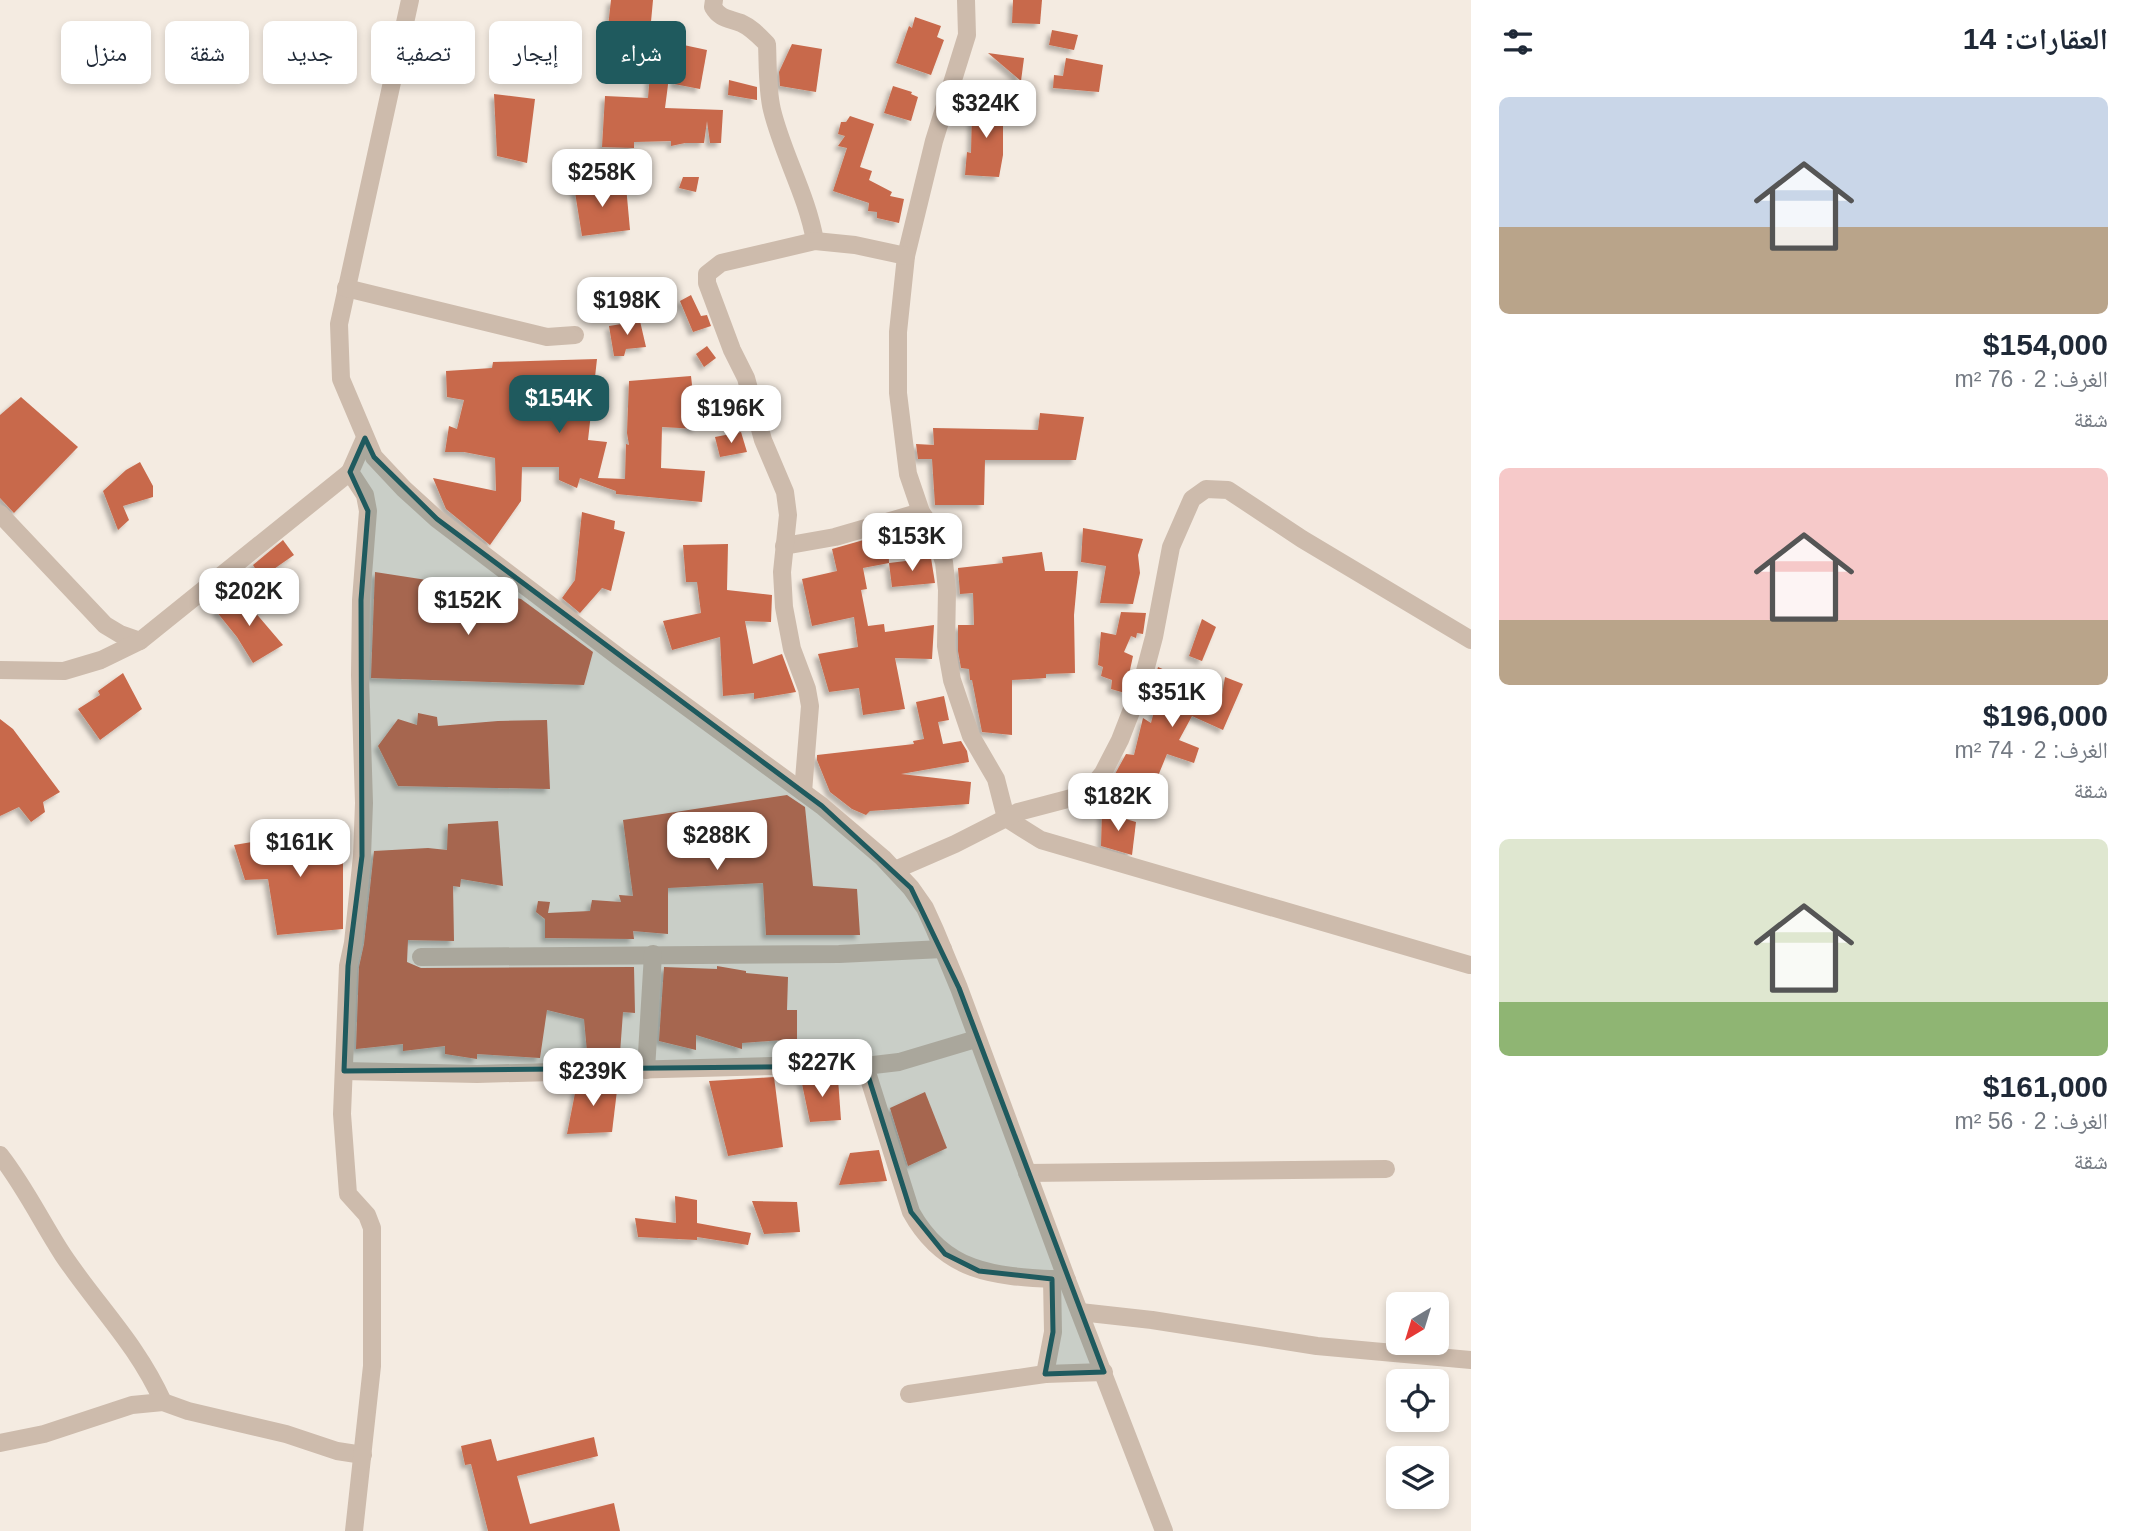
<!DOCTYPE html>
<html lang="ar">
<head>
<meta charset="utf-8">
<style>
	body { margin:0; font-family:Arial,"Noto Naskh Arabic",sans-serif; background:#f6f6f7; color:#1f2937; direction:rtl; height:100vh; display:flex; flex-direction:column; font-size:26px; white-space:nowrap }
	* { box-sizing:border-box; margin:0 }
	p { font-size:23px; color:#747a83 }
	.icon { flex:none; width:38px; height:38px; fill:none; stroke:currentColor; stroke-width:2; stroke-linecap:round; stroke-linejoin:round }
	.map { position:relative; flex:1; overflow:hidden; direction:ltr }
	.panel { display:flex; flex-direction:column; background:#fff; width:665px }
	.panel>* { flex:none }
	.hud { position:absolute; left:21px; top:21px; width:665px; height:63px; direction:rtl; display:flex; gap:14px }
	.needle { width:46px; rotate:218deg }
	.fabs { position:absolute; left:1386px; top:1292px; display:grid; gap:14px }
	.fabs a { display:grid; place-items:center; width:63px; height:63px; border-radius:10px; background:#fff; box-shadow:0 4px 10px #0003; font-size:35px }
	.price { position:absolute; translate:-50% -60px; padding:0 16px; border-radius:14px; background:#fff; color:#222; font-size:23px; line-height:46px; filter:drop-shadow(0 2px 4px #0008) }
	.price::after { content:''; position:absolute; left:50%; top:42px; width:21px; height:16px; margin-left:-10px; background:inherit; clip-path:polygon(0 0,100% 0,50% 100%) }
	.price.on { background:#1f5a5e; color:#fff }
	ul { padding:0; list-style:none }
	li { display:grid; align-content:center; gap:14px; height:371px; padding:0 28px }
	li span { display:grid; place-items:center; height:217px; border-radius:10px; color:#555 }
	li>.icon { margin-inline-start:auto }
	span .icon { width:126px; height:126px; fill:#fffc; stroke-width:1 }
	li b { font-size:30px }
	h2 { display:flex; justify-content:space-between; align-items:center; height:84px; padding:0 28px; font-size:30px }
	.tag { padding:0 24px; border-radius:10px; background:#fff; box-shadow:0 4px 10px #0003; font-size:24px; line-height:63px }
	.tag.on { background:#1f5a5e; color:#fff }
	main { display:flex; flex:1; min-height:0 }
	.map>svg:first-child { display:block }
	.building { fill:#c8694b; filter:url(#shadow) }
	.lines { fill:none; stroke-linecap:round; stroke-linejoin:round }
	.minor { stroke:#cdbbac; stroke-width:18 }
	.marked { fill:#1f5a5e; fill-opacity:0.2; stroke:#1f5a5e; stroke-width:5; stroke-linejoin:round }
</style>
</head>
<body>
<main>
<section class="panel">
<h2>العقارات: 14<svg class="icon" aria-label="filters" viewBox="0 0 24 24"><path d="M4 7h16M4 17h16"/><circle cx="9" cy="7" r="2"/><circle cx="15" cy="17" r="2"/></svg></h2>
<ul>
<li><span style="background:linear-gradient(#c9d6e8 60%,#b9a48a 0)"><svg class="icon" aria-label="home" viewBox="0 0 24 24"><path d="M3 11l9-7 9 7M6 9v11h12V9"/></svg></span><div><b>$154,000</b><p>الغرف: 2 · 76 m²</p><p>شقة</p></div></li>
<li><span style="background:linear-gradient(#f6c9c9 70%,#b9a48a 0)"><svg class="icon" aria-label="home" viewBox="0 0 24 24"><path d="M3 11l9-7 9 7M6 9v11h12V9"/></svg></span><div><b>$196,000</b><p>الغرف: 2 · 74 m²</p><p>شقة</p></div></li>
<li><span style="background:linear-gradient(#dfe7d0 75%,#8fb573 0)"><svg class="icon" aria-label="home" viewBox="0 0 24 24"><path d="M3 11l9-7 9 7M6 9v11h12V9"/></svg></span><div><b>$161,000</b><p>الغرف: 2 · 56 m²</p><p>شقة</p></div></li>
</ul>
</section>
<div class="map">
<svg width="1471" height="1531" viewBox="0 0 1471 1531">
	<defs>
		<filter id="shadow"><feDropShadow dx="-4" dy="4" stdDeviation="2" flood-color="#0004"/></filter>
	</defs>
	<rect width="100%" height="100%" fill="#f4ebe1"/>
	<!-- building -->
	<g class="building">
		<polygon points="611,0 653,0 650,32 608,27"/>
		<polygon points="1013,0 1042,0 1040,24 1012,23"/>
		<polygon points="915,17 941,26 937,37 944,40 931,75 896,63 909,26 912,28"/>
		<polygon points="1052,30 1078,35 1074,50 1049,45"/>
		<polygon points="679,44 707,50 700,89 674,84"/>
		<polygon points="792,44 822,49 816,92 780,86 779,72"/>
		<polygon points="988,53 1024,58 1021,81"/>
		<polygon points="1066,58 1103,65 1099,92 1053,88 1054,75 1063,76"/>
		<polygon points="650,74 669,77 665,108 723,110 721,143 710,143 707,121 704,143 685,143 671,146 671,141 634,142 634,148 602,147 605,96 648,98"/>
		<polygon points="729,80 757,87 757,100 728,95"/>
		<polygon points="893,86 912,92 911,94 918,97 911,121 884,113"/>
		<polygon points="494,94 535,99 527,163 497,156"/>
		<polygon points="976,101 1003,102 1003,155 999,177 965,175 967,152 971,153 972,111"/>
		<polygon points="850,116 874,124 860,167 872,171 869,180 892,192 890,196 904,199 899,223 877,218 877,212 868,211 869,203 833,191 847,148 838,146 845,136 838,134 841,122 846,122"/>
		<polygon points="683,177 699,177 696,192 679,188"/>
		<polygon points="574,186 626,186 630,230 582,236"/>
		<polygon points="691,295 701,316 707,315 711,326 693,332 680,301"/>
		<polygon points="640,321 646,347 626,349 624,356 614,356 609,326"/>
		<polygon points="707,346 716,358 704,367 696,354"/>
		<polygon points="597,359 588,440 607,442 598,478 625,479 626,444 629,445 627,433 629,381 691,376 697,429 662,427 661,468 705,471 702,502 616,494 616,491 580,478 577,488 559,480 559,467 522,467 521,501 490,545 446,509 433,478 496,491 495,458 464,452 445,452 449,426 457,429 464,400 447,397 446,371 492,368 493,362"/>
		<polygon points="21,397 78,447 14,513 0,498 0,415"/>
		<polygon points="1040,413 1084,417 1076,460 985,460 984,505 935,505 932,459 918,459 916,444 934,445 933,428 1038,430"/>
		<polygon points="741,432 747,452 720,457 715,437"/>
		<polygon points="140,462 153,486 153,497 123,506 129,520 118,530 103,491 126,470"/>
		<polygon points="582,512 615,521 614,529 625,532 611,591 602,588 580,613 562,598 575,580"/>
		<polygon points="1083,528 1143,539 1138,555 1140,573 1133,604 1100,603 1106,566 1081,562"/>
		<polygon points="888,533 889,563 863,568 867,589 861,590 868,626 884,624 885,632 934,625 932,659 895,658 905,709 863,715 859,688 829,692 818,654 858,647 854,617 812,626 802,579 837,571 832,549"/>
		<polygon points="283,540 294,555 261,578 253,565"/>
		<polygon points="728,544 727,590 772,595 771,622 745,621 753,664 782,654 796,692 754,699 754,693 723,696 720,637 672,650 663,621 701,613 697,582 686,582 683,545"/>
		<polygon points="1042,552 1045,571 1078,571 1074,615 1075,673 1046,674 1046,678 1012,680 1012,735 982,732 972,680 970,680 969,669 961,668 958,651 958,625 974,625 973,593 960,594 958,568 1003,563 1002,557"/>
		<polygon points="931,558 935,583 892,587 889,563"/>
		<polygon points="375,572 459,585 521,599 593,652 584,685 371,678"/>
		<polygon points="237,591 283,645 253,663 237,637 216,611"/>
		<polygon points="1121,612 1146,613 1143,634 1137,633 1136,638 1131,636 1124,652 1133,656 1125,693 1111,689 1112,680 1101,676 1103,667 1098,665 1101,632 1116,635"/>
		<polygon points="1202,619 1216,627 1202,661 1189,656"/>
		<polygon points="1158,667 1222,695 1225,677 1243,684 1223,730 1192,716 1179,740 1199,748 1194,763 1167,754 1158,776 1140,801 1109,785 1126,754 1134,755 1143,718 1151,723 1158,696 1151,692"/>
		<polygon points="123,673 142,709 100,740 78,709 100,695 98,691"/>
		<polygon points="944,696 949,720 938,722 943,744 961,741 967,751 969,762 901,774 971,782 969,804 870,811 866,815 852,809 830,792 817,760 817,755 914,744 913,741 924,739 916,702"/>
		<polygon points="418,713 437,717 438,726 498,721 547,720 550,789 398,786 378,746 398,719 417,725"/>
		<polygon points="0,719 13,729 60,792 43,802 45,812 31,822 19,807 0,816"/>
		<polygon points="787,795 805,807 813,886 857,889 860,935 766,935 763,883 668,888 668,934 633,931 634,939 545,938 545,919 536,912 538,901 550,902 548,913 590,911 592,900 621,902 619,895 633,896 623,820"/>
		<polygon points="1102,812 1136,822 1132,855 1101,846"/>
		<polygon points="498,821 503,886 461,879 460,887 453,886 454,941 408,940 407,962 421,968 634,967 635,1013 623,1012 620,1053 587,1052 584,1019 547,1010 540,1058 477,1054 477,1059 445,1054 445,1046 403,1051 403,1044 356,1049 359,967 364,944 374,851 428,848 447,850 448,824"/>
		<polygon points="343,827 343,929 277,935 268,879 245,880 234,845"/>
		<polygon points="717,966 746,971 746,973 788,977 787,1010 797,1010 797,1039 742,1043 742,1049 696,1035 696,1050 659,1041 664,967 717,969"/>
		<polygon points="774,1077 783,1147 728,1156 709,1081"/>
		<polygon points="801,1079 838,1079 841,1120 810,1122"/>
		<polygon points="618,1082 612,1132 567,1134 577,1083"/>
		<polygon points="925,1092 947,1148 908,1166 890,1108"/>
		<polygon points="879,1150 887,1181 839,1185 850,1153"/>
		<polygon points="675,1196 697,1200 697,1223 751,1233 748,1245 697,1237 697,1240 638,1237 635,1218 676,1223"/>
		<polygon points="752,1201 797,1202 800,1232 764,1234"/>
		<polygon points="594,1437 598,1456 517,1476 530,1524 614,1503 620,1531 488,1531 471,1464 465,1465 461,1446 491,1439 497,1461"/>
	</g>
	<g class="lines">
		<!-- minor -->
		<g class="minor">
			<polyline points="410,0 339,324 341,379 374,457 404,489 437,519 620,658 822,806 883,858 911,888 925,908 935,930 959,988 1067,1280 1164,1531"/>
			<path d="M714,0L713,7C720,19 728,18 741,23C752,28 759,36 767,44C768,66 767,89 772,110C783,155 807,195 815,241"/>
			<polyline points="966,0 967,35 934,141 906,256 898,332 898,393 908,474 921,512 932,528 944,562 947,590 946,646 952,680 971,736 996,779 1006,818 1041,840 1470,965"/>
			<polyline points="346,288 547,337 575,335"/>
			<polyline points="0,514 105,625 120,634 140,641"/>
			<polyline points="784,546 835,537 921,512"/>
			<polyline points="0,670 64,671 101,660 140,641 350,472"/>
			<polyline points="803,792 810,706 807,689 792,649 784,607 782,572 788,515 785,492 763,440 746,378 732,350 707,283 707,274 721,263 815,241 855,245 906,256"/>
			<polyline points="895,870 955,844 1018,812 1079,796 1091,788 1103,773 1120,740 1141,686 1154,637 1171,547 1192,499 1206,489 1228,490 1302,539 1471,640"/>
			<polyline points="421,957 839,954 943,949"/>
			<path d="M865,1066L911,1212C947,1277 1000,1276 1067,1280"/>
			<polyline points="646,1070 653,954"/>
			<polyline points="344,1071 477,1074 813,1065 865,1066 899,1062 976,1039"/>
			<path d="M0,1155C25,1187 41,1221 63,1255C98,1307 137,1344 163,1402"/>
			<polyline points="1027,1173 1386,1169"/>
			<polyline points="1080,1312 1152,1320 1317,1346 1471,1360"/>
			<polyline points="1045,1374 1053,1332 1052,1279"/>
			<polyline points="909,1394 1045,1374 1104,1372"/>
			<polyline points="0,1443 44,1434 132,1405 163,1402 188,1411 286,1434 337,1451 363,1455"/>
			<polyline points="354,1531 372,1366 372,1228 367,1215 348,1194 342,1114 348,966 353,943 362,856 364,803 360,675 361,600 368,511 365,495 350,472 365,438"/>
		</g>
	</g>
	<!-- marked area -->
	<path class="marked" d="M365,438L374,457L437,519L822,806L911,888L959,988L1104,1372L1045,1374L1053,1332L1052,1279L979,1271L945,1254L911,1212L865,1066L344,1071L348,966L362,856L361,600L368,511L350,472Z"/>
</svg>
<div class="fabs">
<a><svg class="needle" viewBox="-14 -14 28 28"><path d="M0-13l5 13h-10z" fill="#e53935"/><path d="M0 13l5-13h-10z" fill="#747a83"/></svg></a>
<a><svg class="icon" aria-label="locate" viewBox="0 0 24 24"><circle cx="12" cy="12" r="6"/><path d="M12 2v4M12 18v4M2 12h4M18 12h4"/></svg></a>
<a><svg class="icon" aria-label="layers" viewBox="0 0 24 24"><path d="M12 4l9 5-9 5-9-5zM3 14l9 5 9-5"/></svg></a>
</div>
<b class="price" style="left:986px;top:140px">$324K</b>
<b class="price" style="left:602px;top:209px">$258K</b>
<b class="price" style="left:627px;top:337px">$198K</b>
<b class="price on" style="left:559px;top:435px">$154K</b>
<b class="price" style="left:731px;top:445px">$196K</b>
<b class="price" style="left:912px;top:573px">$153K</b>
<b class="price" style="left:249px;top:628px">$202K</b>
<b class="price" style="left:468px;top:637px">$152K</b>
<b class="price" style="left:1172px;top:729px">$351K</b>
<b class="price" style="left:1118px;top:833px">$182K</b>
<b class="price" style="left:717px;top:872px">$288K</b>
<b class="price" style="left:300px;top:879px">$161K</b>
<b class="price" style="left:822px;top:1099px">$227K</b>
<b class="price" style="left:593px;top:1108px">$239K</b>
<div class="hud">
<a class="tag on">شراء</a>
<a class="tag">إيجار</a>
<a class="tag">تصفية</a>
<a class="tag">جديد</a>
<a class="tag">شقة</a>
<a class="tag">منزل</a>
</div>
</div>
</main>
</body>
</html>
